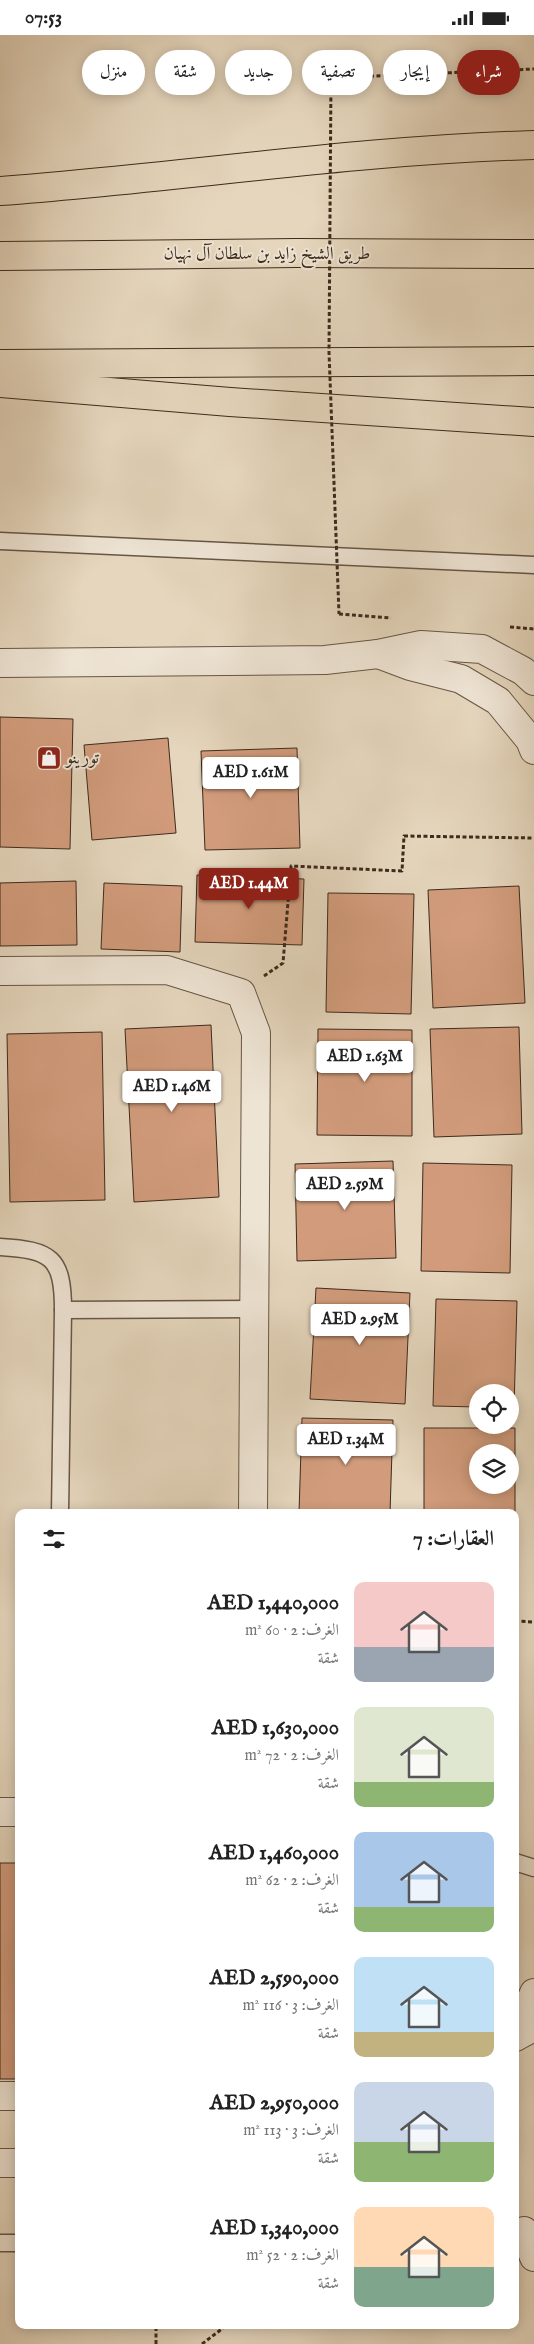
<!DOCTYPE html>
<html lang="ar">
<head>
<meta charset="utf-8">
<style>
	body { margin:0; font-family:"IM FELL English",Amiri,serif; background:#f6f6f6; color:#222; direction:rtl; height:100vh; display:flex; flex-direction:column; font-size:19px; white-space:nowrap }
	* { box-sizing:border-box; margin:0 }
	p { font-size:16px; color:#767676 }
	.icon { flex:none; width:28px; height:28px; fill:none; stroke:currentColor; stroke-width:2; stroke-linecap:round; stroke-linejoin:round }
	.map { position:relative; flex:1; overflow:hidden; direction:ltr }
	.drawer { position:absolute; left:15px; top:1474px; width:504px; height:820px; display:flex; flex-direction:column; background:#fff; border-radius:10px; box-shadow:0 2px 12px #0003; direction:rtl }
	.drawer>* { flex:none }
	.guide { position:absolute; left:15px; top:15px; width:505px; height:45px; direction:rtl; display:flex; gap:10px }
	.tools { position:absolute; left:469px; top:1349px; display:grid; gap:10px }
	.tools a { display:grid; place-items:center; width:50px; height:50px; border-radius:50%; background:#fff; box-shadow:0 2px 12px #0003; font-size:25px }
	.price { position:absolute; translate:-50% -42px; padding:0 11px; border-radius:5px; background:#fff; color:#222; font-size:16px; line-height:32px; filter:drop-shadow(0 1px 2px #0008) }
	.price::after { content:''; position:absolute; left:50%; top:30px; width:15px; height:11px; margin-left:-8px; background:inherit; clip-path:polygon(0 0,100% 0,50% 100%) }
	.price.active { background:#8f2418; color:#fff }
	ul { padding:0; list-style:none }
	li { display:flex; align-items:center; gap:15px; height:125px; padding:0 25px }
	li span { display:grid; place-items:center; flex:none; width:140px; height:100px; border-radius:10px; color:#555 }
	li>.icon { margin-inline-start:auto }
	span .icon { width:60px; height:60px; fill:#fffc; stroke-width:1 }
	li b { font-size:21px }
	h2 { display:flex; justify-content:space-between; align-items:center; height:60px; padding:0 25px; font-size:21px }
	.pill { padding:0 18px; border-radius:22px; background:#fff; box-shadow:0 2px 12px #0003; font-size:18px; line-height:45px }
	.pill.active { background:#8f2418; color:#fff }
	.status { display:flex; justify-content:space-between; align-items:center; height:35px; padding:0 25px; background:#fff; direction:ltr }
	.status svg { height:14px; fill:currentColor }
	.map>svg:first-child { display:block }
	.building { fill:#d29c7c; stroke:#3d2b1d; fill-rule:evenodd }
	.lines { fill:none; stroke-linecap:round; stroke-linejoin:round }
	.service-casing { stroke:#675645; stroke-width:19 }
	.minor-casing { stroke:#675645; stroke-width:30 }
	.tertiary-casing { stroke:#675645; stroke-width:30 }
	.motorway-casing { stroke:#3d2b1d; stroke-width:30 }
	.path { stroke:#3d2b1d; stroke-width:3; stroke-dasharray:4 2.5; stroke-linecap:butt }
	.service { stroke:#eee4d4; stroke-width:16 }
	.minor { stroke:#eee4d4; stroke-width:28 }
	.tertiary { stroke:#eee4d4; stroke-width:28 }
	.motorway { stroke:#e5d6bd; stroke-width:28 }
	.path-bridge { stroke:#3d2b1d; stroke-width:3; stroke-dasharray:4 2.5; stroke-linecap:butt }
	.labels { text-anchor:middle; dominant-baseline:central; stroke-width:4; stroke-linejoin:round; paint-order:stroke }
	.street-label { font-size:18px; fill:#3d2b1d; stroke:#eee4d4 }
	.poi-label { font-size:18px; fill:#3d2b1d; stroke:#eee4d4; text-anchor:start }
</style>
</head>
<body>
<div class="status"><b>07:53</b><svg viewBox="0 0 49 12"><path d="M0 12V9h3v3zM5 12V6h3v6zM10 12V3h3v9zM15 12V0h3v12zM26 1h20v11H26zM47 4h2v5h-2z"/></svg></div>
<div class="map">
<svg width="534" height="2309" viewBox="0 0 534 2309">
	<rect width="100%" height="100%" fill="#e5d6bd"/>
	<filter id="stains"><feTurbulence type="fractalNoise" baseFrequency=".004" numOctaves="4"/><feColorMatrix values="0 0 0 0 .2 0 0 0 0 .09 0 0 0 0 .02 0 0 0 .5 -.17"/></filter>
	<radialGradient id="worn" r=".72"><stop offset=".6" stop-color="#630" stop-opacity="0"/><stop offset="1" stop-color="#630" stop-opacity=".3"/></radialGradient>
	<!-- building -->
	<g class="building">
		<polygon points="0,682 73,684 70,814 0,812"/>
		<polygon points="168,703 176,798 92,805 84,710"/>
		<polygon points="297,713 300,813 205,815 201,716"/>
		<polygon points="197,840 304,844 302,910 195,907"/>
		<polygon points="76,846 77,910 0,911 0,848"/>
		<polygon points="104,848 182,851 180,917 101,914"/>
		<polygon points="519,851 525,968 433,973 428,855"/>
		<polygon points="328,858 414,859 411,979 326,977"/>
		<polygon points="211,990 219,1162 134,1167 125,994"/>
		<polygon points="519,992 522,1099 434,1102 430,994"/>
		<polygon points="318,994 412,995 412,1101 317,1100"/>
		<polygon points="102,997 105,1165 10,1167 7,999"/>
		<polygon points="393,1126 396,1223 297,1226 295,1129"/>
		<polygon points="423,1128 512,1130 510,1238 421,1236"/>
		<polygon points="316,1253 410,1258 405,1369 310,1364"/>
		<polygon points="436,1264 517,1266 514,1373 510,1373 510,1358 478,1358 478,1372 433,1371"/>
		<polygon points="302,1383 393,1385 390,1478 299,1478"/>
		<path d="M424,1393H515V1478H424ZM478,1418H510V1450H478Z"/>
		<polygon points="515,1638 518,1638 517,1756 515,1756"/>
		<rect x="0" y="1828" width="19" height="216"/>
	</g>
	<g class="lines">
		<defs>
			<g id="service">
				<polyline points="0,506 534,530"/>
				<path d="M0,1212C51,1215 63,1222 63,1275L60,1478"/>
				<polyline points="63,1275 255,1274"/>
				<polyline points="515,1827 534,1833"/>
				<polyline points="0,2208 19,2208"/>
			</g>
			<g id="minor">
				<polyline points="378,619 410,631 461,644 498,666 530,705 534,715"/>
				<polyline points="0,628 325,625 378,619 421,610 482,614 523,636 534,646"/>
				<polyline points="0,936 167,935 241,958 256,998 253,1478"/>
				<polyline points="0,1777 19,1777"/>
				<polyline points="515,2002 534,1958"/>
			</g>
			<g id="tertiary">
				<polyline points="515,2002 534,1992"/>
				<polyline points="0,2061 19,2061"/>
				<polyline points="0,2128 19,2128"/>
				<polyline points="524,2196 534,2222"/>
			</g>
			<g id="motorway">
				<path d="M0,156C178,143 355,115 534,110"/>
				<polyline points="0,221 296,218 534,219"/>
				<polyline points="0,329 534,326"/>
				<polyline points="0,348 230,367 534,387"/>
			</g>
		</defs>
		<!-- service casing -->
		<use href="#service" class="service-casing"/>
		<!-- minor casing -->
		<use href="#minor" class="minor-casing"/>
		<!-- tertiary casing -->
		<use href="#tertiary" class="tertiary-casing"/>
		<!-- motorway casing -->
		<use href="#motorway" class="motorway-casing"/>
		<!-- path -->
		<g class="path">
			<polyline points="331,43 534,34"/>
			<polyline points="339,579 391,583"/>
			<polyline points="510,592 534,594"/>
			<polyline points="264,941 283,928 291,831 402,836 404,801 534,803"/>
			<polyline points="515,1586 534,1587"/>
			<polyline points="156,2309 156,2290"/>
			<polyline points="202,2309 227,2290"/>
		</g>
		<!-- service -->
		<use href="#service" class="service"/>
		<!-- minor -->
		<use href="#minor" class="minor"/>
		<!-- tertiary -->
		<use href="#tertiary" class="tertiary"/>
		<!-- motorway -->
		<use href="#motorway" class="motorway"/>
		<!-- path-bridge -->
		<polyline class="path-bridge" points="331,43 329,317 339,579"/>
	</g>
	<!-- icons -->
	<defs>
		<symbol id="shop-square" viewBox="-11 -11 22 22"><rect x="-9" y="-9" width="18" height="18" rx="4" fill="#8f2418" stroke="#eee4d4"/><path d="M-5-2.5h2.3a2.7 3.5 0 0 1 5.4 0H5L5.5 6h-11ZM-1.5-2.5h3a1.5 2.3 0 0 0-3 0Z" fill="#fff"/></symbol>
	</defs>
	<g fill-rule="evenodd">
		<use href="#shop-square" x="35" y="709" width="28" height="28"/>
	</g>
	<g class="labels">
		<!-- street labels -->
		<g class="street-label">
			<text x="267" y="219">طريق الشيخ زايد بن سلطان آل نهيان</text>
		</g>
		<!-- poi labels -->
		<g class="poi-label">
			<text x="66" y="723">تورينو</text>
		</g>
	</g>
	<rect width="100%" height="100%" filter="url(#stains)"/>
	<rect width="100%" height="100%" fill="url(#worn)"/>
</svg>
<div class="tools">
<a><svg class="icon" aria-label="locate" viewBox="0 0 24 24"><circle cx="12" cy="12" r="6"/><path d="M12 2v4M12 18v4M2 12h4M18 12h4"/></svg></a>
<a><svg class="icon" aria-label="layers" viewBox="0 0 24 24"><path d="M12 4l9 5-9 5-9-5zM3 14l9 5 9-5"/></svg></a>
</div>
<b class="price" style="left:251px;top:764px">AED 1.61M</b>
<b class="price active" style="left:249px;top:875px">AED 1.44M</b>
<b class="price" style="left:365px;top:1048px">AED 1.63M</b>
<b class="price" style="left:172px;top:1078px">AED 1.46M</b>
<b class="price" style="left:345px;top:1176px">AED 2.59M</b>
<b class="price" style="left:360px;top:1311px">AED 2.95M</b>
<b class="price" style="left:346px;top:1431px">AED 1.34M</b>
<div class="guide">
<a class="pill active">شراء</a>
<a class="pill">إيجار</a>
<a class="pill">تصفية</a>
<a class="pill">جديد</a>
<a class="pill">شقة</a>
<a class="pill">منزل</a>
</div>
<section class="drawer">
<h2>العقارات: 7<svg class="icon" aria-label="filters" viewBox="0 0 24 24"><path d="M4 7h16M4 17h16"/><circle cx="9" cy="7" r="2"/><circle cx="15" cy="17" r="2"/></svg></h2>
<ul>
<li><span style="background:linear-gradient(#f6c9c9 65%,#9aa5b1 0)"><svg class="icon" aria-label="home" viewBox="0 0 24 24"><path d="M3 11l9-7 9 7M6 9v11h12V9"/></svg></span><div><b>AED 1,440,000</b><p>الغرف: 2 · 60 m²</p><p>شقة</p></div></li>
<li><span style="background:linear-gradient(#dfe7d0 75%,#8fb573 0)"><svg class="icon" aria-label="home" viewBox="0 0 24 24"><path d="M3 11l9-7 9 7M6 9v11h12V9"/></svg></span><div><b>AED 1,630,000</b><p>الغرف: 2 · 72 m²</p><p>شقة</p></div></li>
<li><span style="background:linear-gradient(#a9c7e8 75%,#8fb573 0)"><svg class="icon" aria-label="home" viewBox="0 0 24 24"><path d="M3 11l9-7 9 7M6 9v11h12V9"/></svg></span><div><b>AED 1,460,000</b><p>الغرف: 2 · 62 m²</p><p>شقة</p></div></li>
<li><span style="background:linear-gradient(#bfe0f5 75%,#c2b280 0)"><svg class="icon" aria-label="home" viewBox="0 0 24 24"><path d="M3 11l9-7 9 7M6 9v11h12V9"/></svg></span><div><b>AED 2,590,000</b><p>الغرف: 3 · 116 m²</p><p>شقة</p></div></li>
<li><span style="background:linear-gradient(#c9d6e8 60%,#8fb573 0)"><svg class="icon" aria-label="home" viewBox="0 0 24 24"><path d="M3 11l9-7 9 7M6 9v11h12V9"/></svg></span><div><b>AED 2,950,000</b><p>الغرف: 3 · 113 m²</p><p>شقة</p></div></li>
<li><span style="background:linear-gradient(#ffd9b3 60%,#7fa58c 0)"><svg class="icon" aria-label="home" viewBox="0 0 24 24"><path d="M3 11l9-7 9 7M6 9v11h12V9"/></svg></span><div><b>AED 1,340,000</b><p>الغرف: 2 · 52 m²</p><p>شقة</p></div></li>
</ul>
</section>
</div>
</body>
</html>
